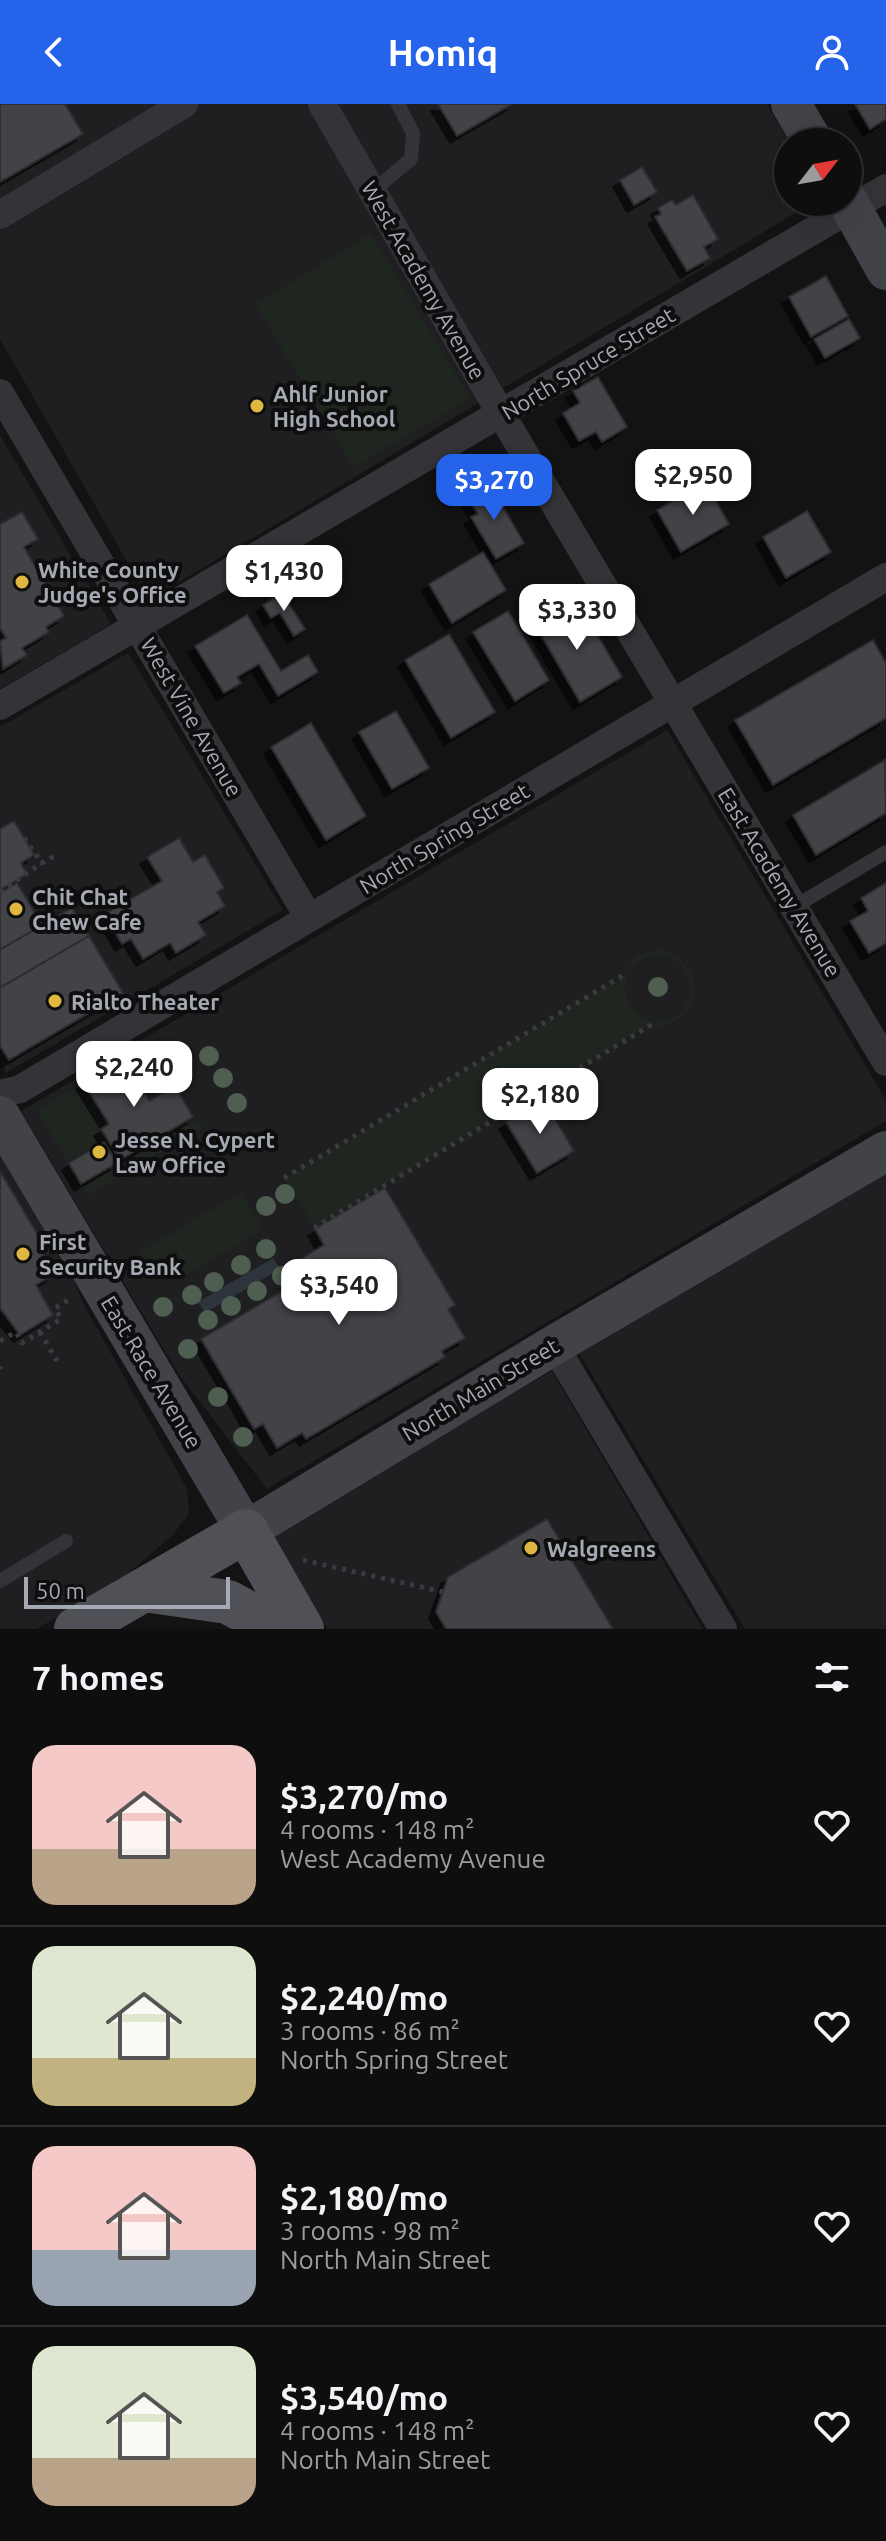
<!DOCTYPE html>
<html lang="en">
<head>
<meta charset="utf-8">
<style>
	body { margin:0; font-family:Ubuntu,sans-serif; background:#1c1c1d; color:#f1f3f6; height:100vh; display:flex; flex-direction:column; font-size:30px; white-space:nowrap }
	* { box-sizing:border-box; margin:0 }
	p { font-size:26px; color:#9b9c9e }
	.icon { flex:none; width:44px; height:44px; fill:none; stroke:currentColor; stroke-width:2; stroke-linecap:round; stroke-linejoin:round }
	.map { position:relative; height:1525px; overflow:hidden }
	.panel { display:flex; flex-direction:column; background:#0e0e0f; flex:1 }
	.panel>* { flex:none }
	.needle { width:52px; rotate:59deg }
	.fabs { position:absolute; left:774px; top:24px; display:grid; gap:16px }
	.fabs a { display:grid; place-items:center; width:88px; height:88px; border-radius:50%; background:#0e0e0f; box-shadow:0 8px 32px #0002,0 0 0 2px #2e2e2f; font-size:40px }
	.scale { position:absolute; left:24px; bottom:20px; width:206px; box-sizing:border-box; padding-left:8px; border:4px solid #a5a9b3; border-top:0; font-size:22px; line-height:28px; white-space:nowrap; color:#a5a9b3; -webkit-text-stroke:6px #0e0e0f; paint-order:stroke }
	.price { position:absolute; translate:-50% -68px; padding:0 18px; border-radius:16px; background:#fff; color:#222; font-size:26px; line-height:52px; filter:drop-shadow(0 2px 4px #0008) }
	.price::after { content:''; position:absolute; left:50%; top:48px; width:24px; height:18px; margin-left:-12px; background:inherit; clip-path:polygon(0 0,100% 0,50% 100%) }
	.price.current { background:#2563eb; color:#fff }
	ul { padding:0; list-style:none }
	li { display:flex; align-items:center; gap:24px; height:200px; padding:0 32px }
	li+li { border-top:2px solid #2e2e2f }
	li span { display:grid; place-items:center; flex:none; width:224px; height:160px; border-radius:24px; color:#555 }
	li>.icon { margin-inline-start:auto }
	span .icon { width:96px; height:96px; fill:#fffc; stroke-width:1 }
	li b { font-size:34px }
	h2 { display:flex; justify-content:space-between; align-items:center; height:96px; padding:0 32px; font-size:34px }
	header { display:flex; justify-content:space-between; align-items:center; height:104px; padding:0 32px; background:#2563eb; color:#fff; font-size:36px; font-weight:600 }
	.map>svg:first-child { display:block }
	.built { fill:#1f1f21 }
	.green { fill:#1f2620 }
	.water { fill:#2d343b }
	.building { fill:#424347; stroke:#2d2d30; stroke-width:2; filter:url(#shadow) }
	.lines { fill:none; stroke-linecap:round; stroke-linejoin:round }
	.path { stroke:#3a3b3f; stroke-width:5; stroke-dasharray:4 6; stroke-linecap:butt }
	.lane { stroke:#343438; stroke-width:14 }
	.street { stroke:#343438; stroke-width:28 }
	.secondary { stroke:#424348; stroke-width:40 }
	.primary { stroke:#505157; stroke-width:44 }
	.tree { fill:#4e5e50 }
	.poi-dot { fill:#dfb63f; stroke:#0e0e0f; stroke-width:3 }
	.labels { text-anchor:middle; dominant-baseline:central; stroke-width:8; stroke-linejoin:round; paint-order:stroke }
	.street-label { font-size:22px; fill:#a5a9b3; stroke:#0e0e0f }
	.poi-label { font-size:22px; font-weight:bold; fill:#a5a9b3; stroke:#0e0e0f; text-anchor:start }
</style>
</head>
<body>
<header><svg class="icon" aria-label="back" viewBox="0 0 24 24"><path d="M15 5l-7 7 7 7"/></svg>Homiq<svg class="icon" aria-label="person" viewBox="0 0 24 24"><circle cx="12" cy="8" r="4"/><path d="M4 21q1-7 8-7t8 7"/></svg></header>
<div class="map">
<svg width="886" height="1525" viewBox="0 0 886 1525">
	<defs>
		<filter id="shadow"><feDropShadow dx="-7" dy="7" stdDeviation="0" flood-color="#0009"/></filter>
	</defs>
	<rect width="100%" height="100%" fill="#131314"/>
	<!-- built -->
	<g class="built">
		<polygon points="0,0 767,0 789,38 788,98 814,98 149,496 0,235"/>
		<polygon points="0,331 111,520 0,585"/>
		<polygon points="128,549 283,806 6,969 0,958 0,623"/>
		<polygon points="667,626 886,996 886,1017 267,1385 179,1271 21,1007"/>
		<polygon points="0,1043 65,1154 84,1201 187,1385 189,1409 173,1431 127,1470 37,1525 0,1525"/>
		<polygon points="886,1063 886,1525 745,1525 577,1246"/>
		<polygon points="552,1267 703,1525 327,1525 272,1431"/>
	</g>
	<!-- green -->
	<g class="green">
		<polygon points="371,130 470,294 354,363 255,200"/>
		<path d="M659,846C711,858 704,923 651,922C661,916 671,916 680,909C703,888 685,848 654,851C639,853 634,864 623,871L636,853Z"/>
		<path d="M627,870C620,893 631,913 655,917L314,1123L285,1075Z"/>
		<polygon points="82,979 106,1019 99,1024 105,1035 67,1057 37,1006"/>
		<polygon points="198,1016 203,1024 88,1091 83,1083"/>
		<polygon points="241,1088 263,1125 175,1178 181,1170 179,1157 170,1152 161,1153 153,1164 155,1173 140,1148"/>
	</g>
	<!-- water -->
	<polygon class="water" points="273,1154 280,1165 205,1209 198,1198"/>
	<!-- building -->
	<g class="building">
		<polygon points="0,0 65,0 83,30 0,78"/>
		<polygon points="438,0 512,0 457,32"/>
		<polygon points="855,0 886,0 886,15 870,25"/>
		<polygon points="642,63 657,88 634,101 620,76"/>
		<polygon points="693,91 718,135 704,143 710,154 687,167 655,113 661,110 658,104 672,96 676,101"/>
		<polygon points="826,172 848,212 811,233 789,193"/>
		<polygon points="849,215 860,234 825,254 814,235"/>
		<polygon points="598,273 627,323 602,338 596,328 579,337 563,309 580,299 573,287"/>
		<polygon points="705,378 729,420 681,448 657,406"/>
		<polygon points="489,379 524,439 496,455 471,413 478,410 467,392"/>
		<polygon points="807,407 831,448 786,474 763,433"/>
		<polygon points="22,408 38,435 24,443 64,512 46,523 49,528 22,544 27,551 3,565 0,537 6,534 0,524 0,420"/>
		<polygon points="483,448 506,486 452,519 429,480"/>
		<polygon points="282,489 305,525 294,532 280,509 271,514 263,501"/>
		<polygon points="546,500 555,516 565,511 570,519 585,510 622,573 580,598 529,510"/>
		<polygon points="508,507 549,576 515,597 473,528"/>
		<polygon points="247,511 281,567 308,551 318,568 278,592 259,560 237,573 241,579 224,589 195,542"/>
		<polygon points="449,530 495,608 451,634 405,556"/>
		<polygon points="873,536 886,559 886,614 773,681 735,616"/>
		<polygon points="396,607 429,664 392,685 359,628"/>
		<polygon points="311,619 366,712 326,736 271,643"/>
		<polygon points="885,656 886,709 816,751 793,711"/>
		<polygon points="14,717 34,751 21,759 27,770 0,786 0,725"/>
		<polygon points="179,734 193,758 205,751 224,784 217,788 225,802 198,818 206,831 176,849 170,839 143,855 131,835 122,840 105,810 162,777 147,753"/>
		<polygon points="17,779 42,821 0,846 0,789"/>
		<polygon points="886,779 886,839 869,849 850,817 868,807 861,794"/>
		<polygon points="72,804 89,832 0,884 0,846"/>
		<polygon points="89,832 123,889 9,956 0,942 0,884"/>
		<polygon points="124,954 149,997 175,982 193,1013 120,1056 101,1025 109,1020 83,978"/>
		<polygon points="544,996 574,1047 537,1069 506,1018"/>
		<polygon points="104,1038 117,1059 81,1080 69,1059"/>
		<polygon points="0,1067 48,1148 42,1152 53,1171 36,1181 53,1211 20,1231 0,1204"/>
		<polygon points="385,1084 455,1201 448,1205 465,1234 442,1247 445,1253 306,1335 302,1329 277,1344 263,1320 254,1325 201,1235 301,1176 292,1160 324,1141 315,1125"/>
		<polygon points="547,1415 613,1525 446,1525 436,1508 448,1473"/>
	</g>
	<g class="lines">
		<!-- path -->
		<g class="path">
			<polyline points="24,734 42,759 57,750"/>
			<polyline points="0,788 42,759"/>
			<polyline points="284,1074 627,869"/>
			<polyline points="314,1124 656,918"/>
			<polyline points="40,1228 57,1257"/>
			<polyline points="0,1237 16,1228 22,1239 61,1215 55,1204 70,1195"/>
			<polyline points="0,1263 1,1265"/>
			<polyline points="303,1456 443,1488"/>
		</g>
		<!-- lane -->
		<g class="lane">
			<polyline points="373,87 411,55 413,29 398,0"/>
			<polyline points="794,803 886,748"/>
			<polyline points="0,1477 66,1437"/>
		</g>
		<!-- street -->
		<g class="street">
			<polyline points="322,0 501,310 886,958"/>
			<polyline points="0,111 184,0"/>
			<polyline points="0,289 309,814"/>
			<polyline points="0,602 886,84"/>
			<polyline points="0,990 20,985 886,473"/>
			<polyline points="554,1241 723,1525"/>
		</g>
		<!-- secondary -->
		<g class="secondary">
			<polyline points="791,0 813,38"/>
			<polyline points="848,98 886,166"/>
			<polyline points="0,1012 246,1427 554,1241 886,1047"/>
		</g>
		<!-- primary -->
		<g class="primary">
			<polyline points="144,1486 228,1498 277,1525"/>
			<polyline points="76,1525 246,1427 302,1525"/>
		</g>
	</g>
	<!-- trees -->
	<g class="tree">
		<circle cx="658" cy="883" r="10"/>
		<circle cx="209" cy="952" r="10"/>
		<circle cx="223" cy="974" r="10"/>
		<circle cx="237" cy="999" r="10"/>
		<circle cx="285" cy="1090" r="10"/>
		<circle cx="266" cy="1102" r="10"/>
		<circle cx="266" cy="1145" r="10"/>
		<circle cx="241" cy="1161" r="10"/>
		<circle cx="282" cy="1172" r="10"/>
		<circle cx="214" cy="1178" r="10"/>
		<circle cx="257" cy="1187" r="10"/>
		<circle cx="192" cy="1191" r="10"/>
		<circle cx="231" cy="1202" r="10"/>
		<circle cx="163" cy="1203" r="10"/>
		<circle cx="208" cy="1216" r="10"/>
		<circle cx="188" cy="1245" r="10"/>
		<circle cx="218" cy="1293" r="10"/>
		<circle cx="243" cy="1333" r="10"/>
	</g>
	<!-- markers -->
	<g class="poi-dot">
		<circle cx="257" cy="302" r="8"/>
		<circle cx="22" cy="478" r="8"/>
		<circle cx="16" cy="805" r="8"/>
		<circle cx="55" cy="897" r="8"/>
		<circle cx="99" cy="1048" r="8"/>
		<circle cx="23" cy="1150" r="8"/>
		<circle cx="531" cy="1444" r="8"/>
	</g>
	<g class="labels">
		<!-- street labels -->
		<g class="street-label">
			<text transform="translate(424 176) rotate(60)">West Academy Avenue</text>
			<text transform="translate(588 259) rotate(-31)">North Spruce Street</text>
			<text transform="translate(192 613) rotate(60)">West Vine Avenue</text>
			<text transform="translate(444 734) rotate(-31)">North Spring Street</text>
			<text transform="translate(780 778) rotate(59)">East Academy Avenue</text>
			<text transform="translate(152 1268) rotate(59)">East Race Avenue</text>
			<text transform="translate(480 1285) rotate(-31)">North Main Street</text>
		</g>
		<!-- poi labels -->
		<g class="poi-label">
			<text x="273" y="289">Ahlf Junior<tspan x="273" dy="25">High School</tspan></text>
			<text x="38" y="465">White County<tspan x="38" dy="25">Judge's Office</tspan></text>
			<text x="32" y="792">Chit Chat<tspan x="32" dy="25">Chew Cafe</tspan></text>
			<text x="71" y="897">Rialto Theater</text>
			<text x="115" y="1035">Jesse N. Cypert<tspan x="115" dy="25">Law Office</tspan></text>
			<text x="39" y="1137">First<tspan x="39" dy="25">Security Bank</tspan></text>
			<text x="547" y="1444">Walgreens</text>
		</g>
	</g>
</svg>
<div class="fabs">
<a><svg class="needle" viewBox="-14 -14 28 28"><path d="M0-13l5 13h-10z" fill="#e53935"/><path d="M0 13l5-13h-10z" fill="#9b9c9e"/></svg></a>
</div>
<div class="scale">50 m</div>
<b class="price" style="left:693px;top:413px">$2,950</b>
<b class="price current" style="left:494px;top:418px">$3,270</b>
<b class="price" style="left:284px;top:509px">$1,430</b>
<b class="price" style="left:577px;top:548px">$3,330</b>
<b class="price" style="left:134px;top:1005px">$2,240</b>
<b class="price" style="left:540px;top:1032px">$2,180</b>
<b class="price" style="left:339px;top:1223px">$3,540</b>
</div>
<section class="panel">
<h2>7 homes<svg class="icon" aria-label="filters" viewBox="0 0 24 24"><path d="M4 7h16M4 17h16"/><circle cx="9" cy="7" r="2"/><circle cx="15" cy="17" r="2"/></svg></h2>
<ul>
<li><span style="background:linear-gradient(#f6c9c9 65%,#b9a48a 0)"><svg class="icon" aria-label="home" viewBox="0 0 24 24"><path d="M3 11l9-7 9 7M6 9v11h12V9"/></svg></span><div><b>$3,270/mo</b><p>4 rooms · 148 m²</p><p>West Academy Avenue</p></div><svg class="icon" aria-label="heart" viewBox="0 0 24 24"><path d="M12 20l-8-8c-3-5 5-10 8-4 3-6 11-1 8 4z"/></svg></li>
<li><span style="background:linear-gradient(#dfe7d0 70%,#c2b280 0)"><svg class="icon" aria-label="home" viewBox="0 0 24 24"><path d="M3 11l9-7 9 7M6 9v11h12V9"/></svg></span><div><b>$2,240/mo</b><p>3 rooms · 86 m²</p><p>North Spring Street</p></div><svg class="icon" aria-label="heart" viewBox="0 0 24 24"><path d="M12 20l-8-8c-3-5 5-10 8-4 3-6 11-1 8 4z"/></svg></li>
<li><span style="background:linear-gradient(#f6c9c9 65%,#9aa5b1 0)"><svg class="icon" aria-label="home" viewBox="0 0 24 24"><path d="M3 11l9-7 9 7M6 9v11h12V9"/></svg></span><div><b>$2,180/mo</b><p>3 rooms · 98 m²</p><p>North Main Street</p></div><svg class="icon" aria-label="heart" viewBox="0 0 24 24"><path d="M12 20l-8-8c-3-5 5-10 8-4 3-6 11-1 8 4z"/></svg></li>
<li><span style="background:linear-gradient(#dfe7d0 70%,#b9a48a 0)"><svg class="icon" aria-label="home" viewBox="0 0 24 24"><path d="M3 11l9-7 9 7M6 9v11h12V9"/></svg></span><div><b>$3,540/mo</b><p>4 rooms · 148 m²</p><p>North Main Street</p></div><svg class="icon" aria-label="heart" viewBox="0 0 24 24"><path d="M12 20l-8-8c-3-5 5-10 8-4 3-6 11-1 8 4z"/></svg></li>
</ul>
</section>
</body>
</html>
